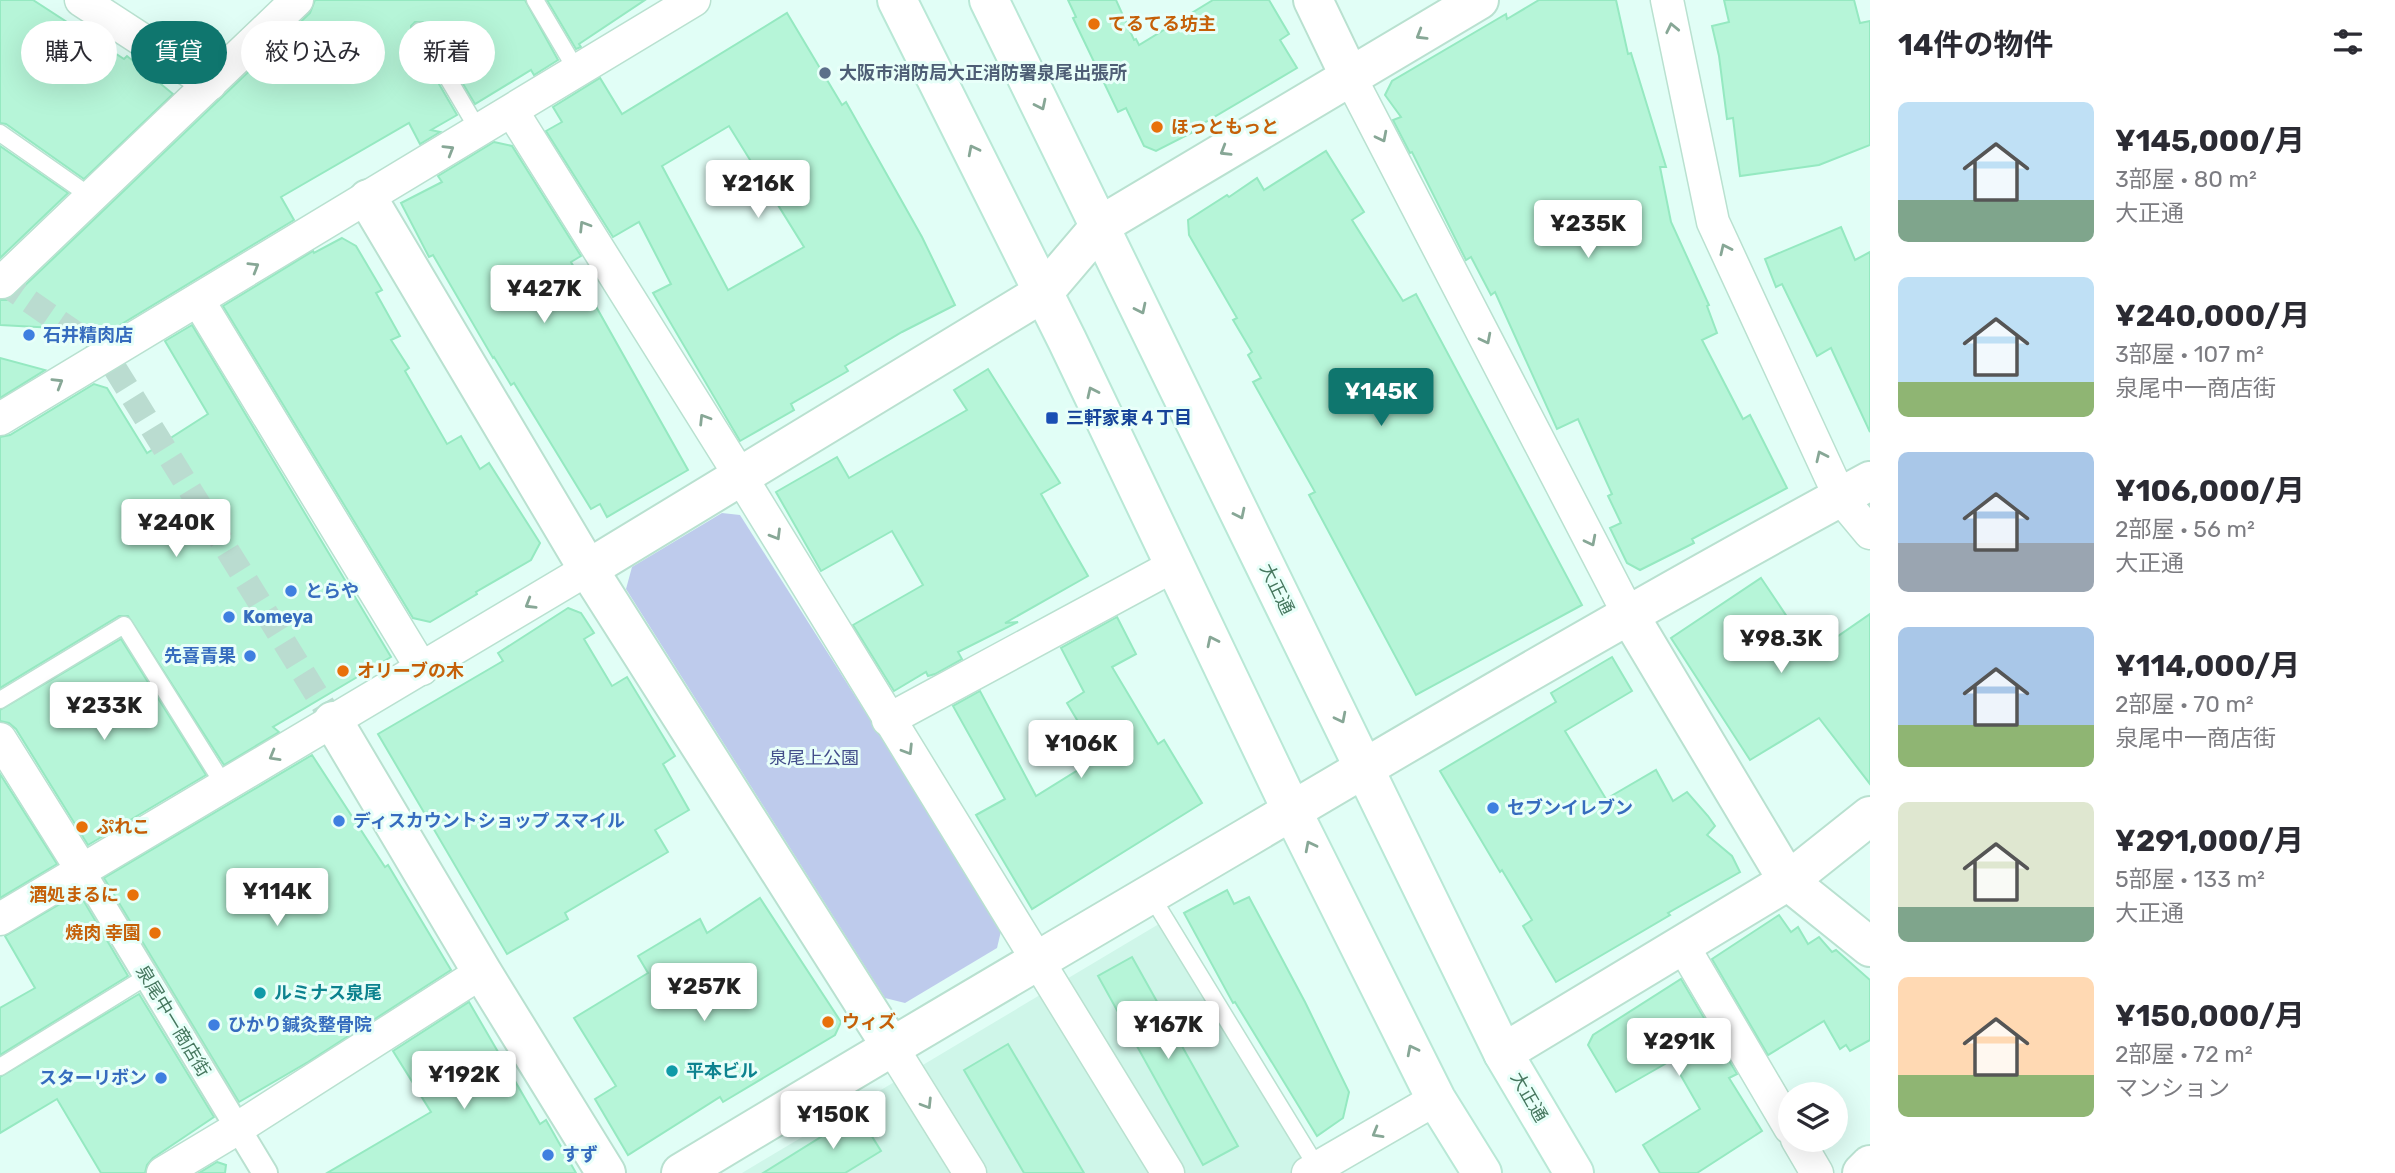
<!DOCTYPE html>
<html lang="ja">
<head>
<meta charset="utf-8">
<style>
	body { margin:0; font-family:Rubik,"Noto Sans JP",sans-serif; background:#f2f2f3; color:#2b2b33; height:100vh; display:flex; flex-direction:column; font-size:26px; white-space:nowrap }
	* { box-sizing:border-box; margin:0 }
	p { font-size:23px; color:#7c7c81 }
	.icon { flex:none; width:38px; height:38px; fill:none; stroke:currentColor; stroke-width:2; stroke-linecap:round; stroke-linejoin:round }
	.map { position:relative; flex:1; overflow:hidden }
	.sheet { display:flex; flex-direction:column; background:#fff; width:525px }
	.sheet>* { flex:none }
	.guide { position:absolute; left:21px; top:21px; width:665px; height:63px; display:flex; gap:14px }
	.controls { position:absolute; left:1778px; top:1082px; display:grid; gap:14px }
	.controls a { display:grid; place-items:center; width:70px; height:70px; border-radius:50%; background:#fff; box-shadow:0 7px 28px #0002; font-size:35px }
	.price { position:absolute; translate:-50% -60px; padding:0 16px; border-radius:7px; background:#fff; color:#222; font-size:23px; line-height:46px; filter:drop-shadow(0 2px 4px #0008) }
	.price::after { content:''; position:absolute; left:50%; top:42px; width:21px; height:16px; margin-left:-10px; background:inherit; clip-path:polygon(0 0,100% 0,50% 100%) }
	.price.active { background:#0f766e; color:#fff }
	ul { padding:0; list-style:none }
	li { display:flex; align-items:center; gap:21px; height:175px; padding:0 28px }
	li span { display:grid; place-items:center; flex:none; width:196px; height:140px; border-radius:10px; color:#555 }
	li>.icon { margin-inline-start:auto }
	span .icon { width:84px; height:84px; fill:#fffc; stroke-width:1 }
	li b { font-size:30px }
	h2 { display:flex; justify-content:space-between; align-items:center; height:84px; padding:0 28px; font-size:30px }
	.pill { padding:0 24px; border-radius:32px; background:#fff; box-shadow:0 7px 28px #0002; font-size:24px; line-height:63px }
	.pill.active { background:#0f766e; color:#fff }
	main { display:flex; flex:1; min-height:0 }
	.map>svg:first-child { display:block }
	.residential { fill:#cff6e9 }
	.green { fill:#becbec }
	.building { fill:#b6f5d8; stroke:#95e9c1; stroke-width:2; fill-rule:evenodd }
	.lines { fill:none; stroke-linecap:round; stroke-linejoin:round }
	.pedestrian-tunnel { stroke:#badcd0; stroke-width:24; stroke-dasharray:24 12; stroke-linecap:butt }
	.service-casing { stroke:#b9e1d0; stroke-width:19 }
	.pedestrian-casing { stroke:#b9e1d0; stroke-width:28 }
	.minor-casing { stroke:#b9e1d0; stroke-width:35 }
	.tertiary-casing { stroke:#b9e1d0; stroke-width:42 }
	.secondary-casing { stroke:#b9e8d6; stroke-width:42 }
	.service { stroke:#fff; stroke-width:16 }
	.pedestrian { stroke:#fff; stroke-width:24 }
	.minor { stroke:#fff; stroke-width:32 }
	.tertiary { stroke:#fff; stroke-width:38 }
	.secondary { stroke:#fff; stroke-width:38 }
	.oneway { stroke:#87a796 }
	.food-dot { fill:#e8710a; stroke:#e8fff9; stroke-width:2.5 }
	.service-dot { fill:#5c6f8a; stroke:#e8fff9; stroke-width:2.5 }
	.shop-dot { fill:#3f7fe0; stroke:#e8fff9; stroke-width:2.5 }
	.transit-dot { fill:#1a4fb4; stroke:#e8fff9; stroke-width:2.5 }
	.culture-dot { fill:#0f9aa8; stroke:#e8fff9; stroke-width:2.5 }
	.labels { text-anchor:middle; dominant-baseline:central; stroke-width:6; stroke-linejoin:round; paint-order:stroke }
	.food-label { font-size:18px; font-weight:bold; fill:#c56008; stroke:#e8fff9; text-anchor:start }
	.service-label { font-size:18px; font-weight:bold; fill:#4e5e75; stroke:#e8fff9; text-anchor:start }
	.shop-label { font-size:18px; font-weight:bold; fill:#366cbe; stroke:#e8fff9; text-anchor:start }
	.transit-label { font-size:18px; font-weight:bold; fill:#164399; stroke:#e8fff9; text-anchor:start }
	.street-label { font-size:18px; fill:#46775e; stroke:#e8fff9 }
	.park-label { font-size:18px; fill:#424d8a; stroke:#e8fff9 }
	.culture-label { font-size:18px; font-weight:bold; fill:#0d838f; stroke:#e8fff9; text-anchor:start }
</style>
</head>
<body>
<main>
<div class="map">
<svg width="1870" height="1173" viewBox="0 0 1870 1173">
	<rect width="100%" height="100%" fill="#e1fef6"/>
	<!-- residential -->
	<polygon class="residential" points="1174,915 1328,1173 742,1173"/>
	<!-- green -->
	<polygon class="green" points="722,513 740,515 1002,927 997,948 905,1003 885,998 626,589 632,567"/>
	<!-- building -->
	<g class="building">
		<polygon points="0,0 33,0 124,59 127,56 173,94 84,179 6,124 0,123"/>
		<polygon points="315,0 525,0 558,60 534,75 531,70 475,104 429,26 425,22 415,22 411,26 411,36 457,115 431,130 440,132 420,144 409,123 281,197 294,220 110,331 0,325 0,300 7,300 15,295 310,13"/>
		<polygon points="547,0 645,0 579,44 581,47 576,49"/>
		<polygon points="1068,0 1116,0 1134,40 1136,39 1139,45 1213,0 1269,0 1289,34 1280,40 1297,68 1194,129 1195,131 1156,151 1144,146 1126,108 1118,112 1073,18 1076,17"/>
		<polygon points="1539,0 1616,0 1628,54 1631,53 1666,167 1660,167 1671,222 1709,305 1707,306 1717,333 1702,340 1743,419 1750,415 1787,488 1692,539 1694,543 1640,570 1627,563 1610,528 1621,523 1608,496 1612,494 1578,419 1557,429 1495,292 1491,295 1471,257 1466,260 1412,152 1410,153 1393,120 1401,117 1385,95 1392,81 1506,14 1507,19"/>
		<polygon points="1724,0 1854,0 1860,23 1870,21 1870,145 1819,165 1740,176 1733,118 1727,119 1719,56 1712,26 1729,22"/>
		<path d="M787,13L842,105L846,102L922,237L955,305L902,332L845,366L848,371L791,404L794,410L740,441L653,293L671,284L639,222L613,237L546,131L562,122L553,107L600,78L622,114ZM729,126L804,247L728,290L662,166Z"/>
		<polygon points="494,142 512,146 581,256 571,262 688,470 607,517 600,504 591,509 514,383 511,385 494,357 493,358 433,255 429,257 401,203 442,182 438,176"/>
		<polygon points="0,146 68,193 0,258"/>
		<polygon points="1326,151 1364,212 1352,220 1403,301 1416,294 1582,605 1416,695 1309,495 1315,492 1253,382 1261,378 1248,355 1252,352 1233,320 1237,318 1189,235 1188,220 1227,195 1229,197 1257,178 1264,190"/>
		<polygon points="1841,227 1855,260 1870,252 1870,432 1831,348 1817,356 1782,284 1776,287 1765,259"/>
		<polygon points="342,238 356,246 382,290 376,293 400,336 391,340 409,368 405,371 447,444 461,436 480,469 489,463 540,543 531,560 476,592 477,594 430,622 413,618 223,306 313,251 314,253"/>
		<polygon points="192,325 391,657 273,727 279,732 224,765 128,616 119,616 0,688 0,437 10,435 94,384 107,388 147,453 208,414 165,341"/>
		<polygon points="0,358 45,370 0,398"/>
		<polygon points="988,369 1060,483 1041,494 1088,576 1005,623 1018,622 958,652 962,659 935,674 928,676 926,672 894,691 853,625 923,585 892,531 821,571 776,492 837,457 849,478 967,410 954,390"/>
		<polygon points="1761,578 1812,654 1870,614 1870,784 1819,718 1750,760 1671,638"/>
		<polygon points="568,608 581,613 594,633 584,639 612,686 627,677 675,756 663,764 689,810 655,830 668,852 565,913 568,919 507,954 378,734 503,661 498,653"/>
		<polygon points="1117,617 1136,654 1112,667 1158,744 1164,740 1202,803 1032,909 976,815 1005,799 953,706 980,691 1036,796 1099,757 1067,703 1084,692 1061,648"/>
		<polygon points="121,639 206,775 88,845 16,729 9,723 0,721 0,710"/>
		<polygon points="1612,657 1632,691 1565,731 1606,799 1656,770 1673,801 1687,792 1708,816 1715,826 1707,835 1732,856 1740,872 1668,913 1670,915 1556,982 1523,926 1532,920 1502,870 1500,872 1440,771 1556,702 1551,693"/>
		<polygon points="312,755 385,867 388,865 451,970 308,1062 239,1102 104,878"/>
		<polygon points="0,774 57,864 0,898"/>
		<polygon points="1227,890 1234,904 1249,897 1305,1002 1349,1092 1343,1118 1317,1136 1235,1002 1233,1003 1184,913"/>
		<polygon points="79,893 128,976 0,1055 0,1008 35,988 5,936"/>
		<polygon points="760,898 841,1022 835,1035 723,1102 720,1097 628,1155 595,1099 616,1086 574,1018 648,973 638,956 700,919 707,933"/>
		<polygon points="1779,915 1791,932 1798,927 1808,944 1819,937 1832,952 1836,950 1870,980 1870,1040 1850,1051 1846,1045 1840,1049 1824,1021 1768,1055 1712,959"/>
		<polygon points="1132,957 1238,1146 1203,1165 1098,976"/>
		<polygon points="1681,979 1737,1074 1729,1078 1762,1131 1697,1173 1660,1173 1643,1145 1700,1109 1672,1060 1616,1092 1588,1045 1593,1035"/>
		<polygon points="139,994 214,1117 153,1158 147,1165 145,1173 101,1173 57,1099 0,1133 0,1077"/>
		<polygon points="469,1002 540,1124 546,1120 576,1173 327,1173 431,1112 393,1051"/>
		<polygon points="1008,1044 1084,1173 1024,1173 964,1070"/>
		<polygon points="858,1114 881,1151 845,1173 763,1173"/>
		<polygon points="217,1162 226,1165 225,1173 199,1173"/>
	</g>
	<g class="lines">
		<!-- pedestrian-tunnel -->
		<polyline class="pedestrian-tunnel" points="0,281 106,354 333,721"/>
		<defs>
			<g id="service">
				<polyline points="535,0 577,71"/>
				<polyline points="420,31 479,131"/>
				<polyline points="0,133 90,196"/>
				<polyline points="0,700 124,625 224,785"/>
				<polyline points="1150,894 1320,1172"/>
				<polyline points="0,1067 146,977"/>
			</g>
			<polyline id="pedestrian" points="82,870 265,1173"/>
			<g id="minor">
				<polyline points="81,0 210,84"/>
				<polyline points="1667,0 1713,222 1840,497 1870,533"/>
				<polyline points="1350,77 1629,615"/>
				<polyline points="512,111 741,477 1168,1173"/>
				<polyline points="2,282 297,0"/>
				<polyline points="198,300 422,669"/>
				<polyline points="0,419 694,0"/>
				<polyline points="888,720 1175,565"/>
				<polyline points="0,739 82,870"/>
				<polyline points="0,919 588,569"/>
				<polyline points="1683,946 1790,1128"/>
				<polyline points="891,1046 970,1173"/>
				<polyline points="1797,1139 1817,1173"/>
				<polyline points="163,1173 238,1128 482,972"/>
				<polyline points="1308,1173 1436,1099"/>
			</g>
			<g id="tertiary">
				<polyline points="1313,0 1350,77"/>
				<polyline points="368,199 588,569 891,1046"/>
				<polyline points="588,569 1044,292 1101,225 1479,0"/>
				<polyline points="1629,615 1788,881 1870,947"/>
				<polyline points="333,721 482,972 606,1173"/>
				<polyline points="1503,1053 1788,881 1870,816"/>
				<path d="M681,1173C868,1060 1057,949 1246,838C1452,716 1659,595 1870,481"/>
				<polyline points="1862,1173 1870,1165"/>
			</g>
			<g id="secondary">
				<polyline points="897,0 1067,340 1292,811 1436,1099 1482,1173"/>
				<polyline points="989,0 1503,1053 1574,1173"/>
			</g>
		</defs>
		<!-- service casing -->
		<use href="#service" class="service-casing"/>
		<!-- pedestrian casing -->
		<use href="#pedestrian" class="pedestrian-casing"/>
		<!-- minor casing -->
		<use href="#minor" class="minor-casing"/>
		<!-- tertiary casing -->
		<use href="#tertiary" class="tertiary-casing"/>
		<!-- secondary casing -->
		<use href="#secondary" class="secondary-casing"/>
		<!-- service -->
		<use href="#service" class="service"/>
		<!-- pedestrian -->
		<use href="#pedestrian" class="pedestrian"/>
		<!-- minor -->
		<use href="#minor" class="minor"/>
		<!-- tertiary -->
		<use href="#tertiary" class="tertiary"/>
		<!-- secondary -->
		<use href="#secondary" class="secondary"/>
	</g>
	<!-- one-way arrows -->
	<defs><path id="oneway-chevron" d="M-2-3.5L2.5 0L-2 3.5" fill="none" stroke-width="1.6" stroke-linecap="round" stroke-linejoin="round" transform="scale(1.75)"/></defs>
	<g class="oneway">
		<use href="#oneway-chevron" transform="translate(1672 28) rotate(-102)"/>
		<use href="#oneway-chevron" transform="translate(1421 35) rotate(149)"/>
		<use href="#oneway-chevron" transform="translate(1041 105) rotate(64)"/>
		<use href="#oneway-chevron" transform="translate(1382 137) rotate(63)"/>
		<use href="#oneway-chevron" transform="translate(449 150) rotate(-31)"/>
		<use href="#oneway-chevron" transform="translate(973 150) rotate(-117)"/>
		<use href="#oneway-chevron" transform="translate(1225 151) rotate(149)"/>
		<use href="#oneway-chevron" transform="translate(584 226) rotate(-122)"/>
		<use href="#oneway-chevron" transform="translate(1725 249) rotate(-115)"/>
		<use href="#oneway-chevron" transform="translate(254 267) rotate(-31)"/>
		<use href="#oneway-chevron" transform="translate(1141 309) rotate(64)"/>
		<use href="#oneway-chevron" transform="translate(1486 339) rotate(63)"/>
		<use href="#oneway-chevron" transform="translate(58 383) rotate(-31)"/>
		<use href="#oneway-chevron" transform="translate(1092 392) rotate(-115)"/>
		<use href="#oneway-chevron" transform="translate(704 419) rotate(-122)"/>
		<use href="#oneway-chevron" transform="translate(1821 456) rotate(-115)"/>
		<use href="#oneway-chevron" transform="translate(1240 514) rotate(64)"/>
		<use href="#oneway-chevron" transform="translate(776 535) rotate(59)"/>
		<use href="#oneway-chevron" transform="translate(1591 541) rotate(63)"/>
		<use href="#oneway-chevron" transform="translate(530 604) rotate(149)"/>
		<use href="#oneway-chevron" transform="translate(1212 641) rotate(-116)"/>
		<use href="#oneway-chevron" transform="translate(1341 718) rotate(63)"/>
		<use href="#oneway-chevron" transform="translate(908 750) rotate(58)"/>
		<use href="#oneway-chevron" transform="translate(274 756) rotate(150)"/>
		<use href="#oneway-chevron" transform="translate(1310 846) rotate(-117)"/>
		<use href="#oneway-chevron" transform="translate(1412 1050) rotate(-117)"/>
		<use href="#oneway-chevron" transform="translate(927 1104) rotate(58)"/>
		<use href="#oneway-chevron" transform="translate(1377 1133) rotate(150)"/>
	</g>
	<!-- markers -->
	<g class="food-dot">
		<circle cx="1094" cy="24" r="7"/>
		<circle cx="1157" cy="127" r="7"/>
		<circle cx="343" cy="671" r="7"/>
		<circle cx="82" cy="827" r="7"/>
		<circle cx="133" cy="895" r="7"/>
		<circle cx="155" cy="933" r="7"/>
		<circle cx="828" cy="1022" r="7"/>
	</g>
	<circle class="service-dot" cx="825" cy="73" r="7"/>
	<g class="shop-dot">
		<circle cx="29" cy="335" r="7"/>
		<circle cx="291" cy="591" r="7"/>
		<circle cx="229" cy="617" r="7"/>
		<circle cx="250" cy="656" r="7"/>
		<circle cx="1493" cy="808" r="7"/>
		<circle cx="339" cy="821" r="7"/>
		<circle cx="214" cy="1025" r="7"/>
		<circle cx="161" cy="1078" r="7"/>
		<circle cx="548" cy="1155" r="7"/>
	</g>
	<rect class="transit-dot" x="1045" y="411" width="14" height="14" rx="3.5"/>
	<g class="culture-dot">
		<circle cx="260" cy="993" r="7"/>
		<circle cx="672" cy="1071" r="7"/>
	</g>
	<g class="labels">
		<!-- food labels -->
		<g class="food-label">
			<text x="1108" y="24">てるてる坊主</text>
			<text x="1171" y="127">ほっともっと</text>
			<text x="357" y="671">オリーブの木</text>
			<text x="96" y="827">ぷれこ</text>
			<text x="119" y="895" text-anchor="end">酒処まるに</text>
			<text x="141" y="933" text-anchor="end">焼肉 幸園</text>
			<text x="842" y="1022">ウィズ</text>
		</g>
		<!-- service labels -->
		<g class="service-label">
			<text x="839" y="73">大阪市消防局大正消防署泉尾出張所</text>
		</g>
		<!-- shop labels -->
		<g class="shop-label">
			<text x="43" y="335">石井精肉店</text>
			<text x="305" y="591">とらや</text>
			<text x="243" y="617">Komeya</text>
			<text x="236" y="656" text-anchor="end">先喜青果</text>
			<text x="1507" y="808">セブンイレブン</text>
			<text x="353" y="821">ディスカウントショップ スマイル</text>
			<text x="228" y="1025">ひかり鍼灸整骨院</text>
			<text x="147" y="1078" text-anchor="end">スターリボン</text>
			<text x="562" y="1155">すず</text>
		</g>
		<!-- transit labels -->
		<g class="transit-label">
			<text x="1066" y="418">三軒家東４丁目</text>
		</g>
		<!-- street labels -->
		<g class="street-label">
			<text transform="translate(1277 589) rotate(64)">大正通</text>
			<text transform="translate(173 1021) rotate(59)">泉尾中一商店街</text>
			<text transform="translate(1529 1097) rotate(60)">大正通</text>
		</g>
		<!-- park labels -->
		<g class="park-label">
			<text x="814" y="758">泉尾上公園</text>
		</g>
		<!-- culture labels -->
		<g class="culture-label">
			<text x="274" y="993">ルミナス泉尾</text>
			<text x="686" y="1071">平本ビル</text>
		</g>
	</g>
</svg>
<div class="controls">
<a><svg class="icon" aria-label="layers" viewBox="0 0 24 24"><path d="M12 4l9 5-9 5-9-5zM3 14l9 5 9-5"/></svg></a>
</div>
<b class="price" style="left:758px;top:220px">¥216K</b>
<b class="price" style="left:1588px;top:260px">¥235K</b>
<b class="price" style="left:544px;top:325px">¥427K</b>
<b class="price active" style="left:1381px;top:428px">¥145K</b>
<b class="price" style="left:176px;top:559px">¥240K</b>
<b class="price" style="left:1781px;top:675px">¥98.3K</b>
<b class="price" style="left:104px;top:742px">¥233K</b>
<b class="price" style="left:1081px;top:780px">¥106K</b>
<b class="price" style="left:277px;top:928px">¥114K</b>
<b class="price" style="left:704px;top:1023px">¥257K</b>
<b class="price" style="left:1168px;top:1061px">¥167K</b>
<b class="price" style="left:1679px;top:1078px">¥291K</b>
<b class="price" style="left:464px;top:1111px">¥192K</b>
<b class="price" style="left:833px;top:1151px">¥150K</b>
<div class="guide">
<a class="pill">購入</a>
<a class="pill active">賃貸</a>
<a class="pill">絞り込み</a>
<a class="pill">新着</a>
</div>
</div>
<section class="sheet">
<h2>14件の物件<svg class="icon" aria-label="filters" viewBox="0 0 24 24"><path d="M4 7h16M4 17h16"/><circle cx="9" cy="7" r="2"/><circle cx="15" cy="17" r="2"/></svg></h2>
<ul>
<li><span style="background:linear-gradient(#bfe0f5 70%,#7fa58c 0)"><svg class="icon" aria-label="home" viewBox="0 0 24 24"><path d="M3 11l9-7 9 7M6 9v11h12V9"/></svg></span><div><b>¥145,000/月</b><p>3部屋 · 80 m²</p><p>大正通</p></div></li>
<li><span style="background:linear-gradient(#bfe0f5 75%,#8fb573 0)"><svg class="icon" aria-label="home" viewBox="0 0 24 24"><path d="M3 11l9-7 9 7M6 9v11h12V9"/></svg></span><div><b>¥240,000/月</b><p>3部屋 · 107 m²</p><p>泉尾中一商店街</p></div></li>
<li><span style="background:linear-gradient(#a9c7e8 65%,#9aa5b1 0)"><svg class="icon" aria-label="home" viewBox="0 0 24 24"><path d="M3 11l9-7 9 7M6 9v11h12V9"/></svg></span><div><b>¥106,000/月</b><p>2部屋 · 56 m²</p><p>大正通</p></div></li>
<li><span style="background:linear-gradient(#a9c7e8 70%,#8fb573 0)"><svg class="icon" aria-label="home" viewBox="0 0 24 24"><path d="M3 11l9-7 9 7M6 9v11h12V9"/></svg></span><div><b>¥114,000/月</b><p>2部屋 · 70 m²</p><p>泉尾中一商店街</p></div></li>
<li><span style="background:linear-gradient(#dfe7d0 75%,#7fa58c 0)"><svg class="icon" aria-label="home" viewBox="0 0 24 24"><path d="M3 11l9-7 9 7M6 9v11h12V9"/></svg></span><div><b>¥291,000/月</b><p>5部屋 · 133 m²</p><p>大正通</p></div></li>
<li><span style="background:linear-gradient(#ffd9b3 70%,#8fb573 0)"><svg class="icon" aria-label="home" viewBox="0 0 24 24"><path d="M3 11l9-7 9 7M6 9v11h12V9"/></svg></span><div><b>¥150,000/月</b><p>2部屋 · 72 m²</p><p>マンション</p></div></li>
</ul>
</section>
</main>
</body>
</html>
